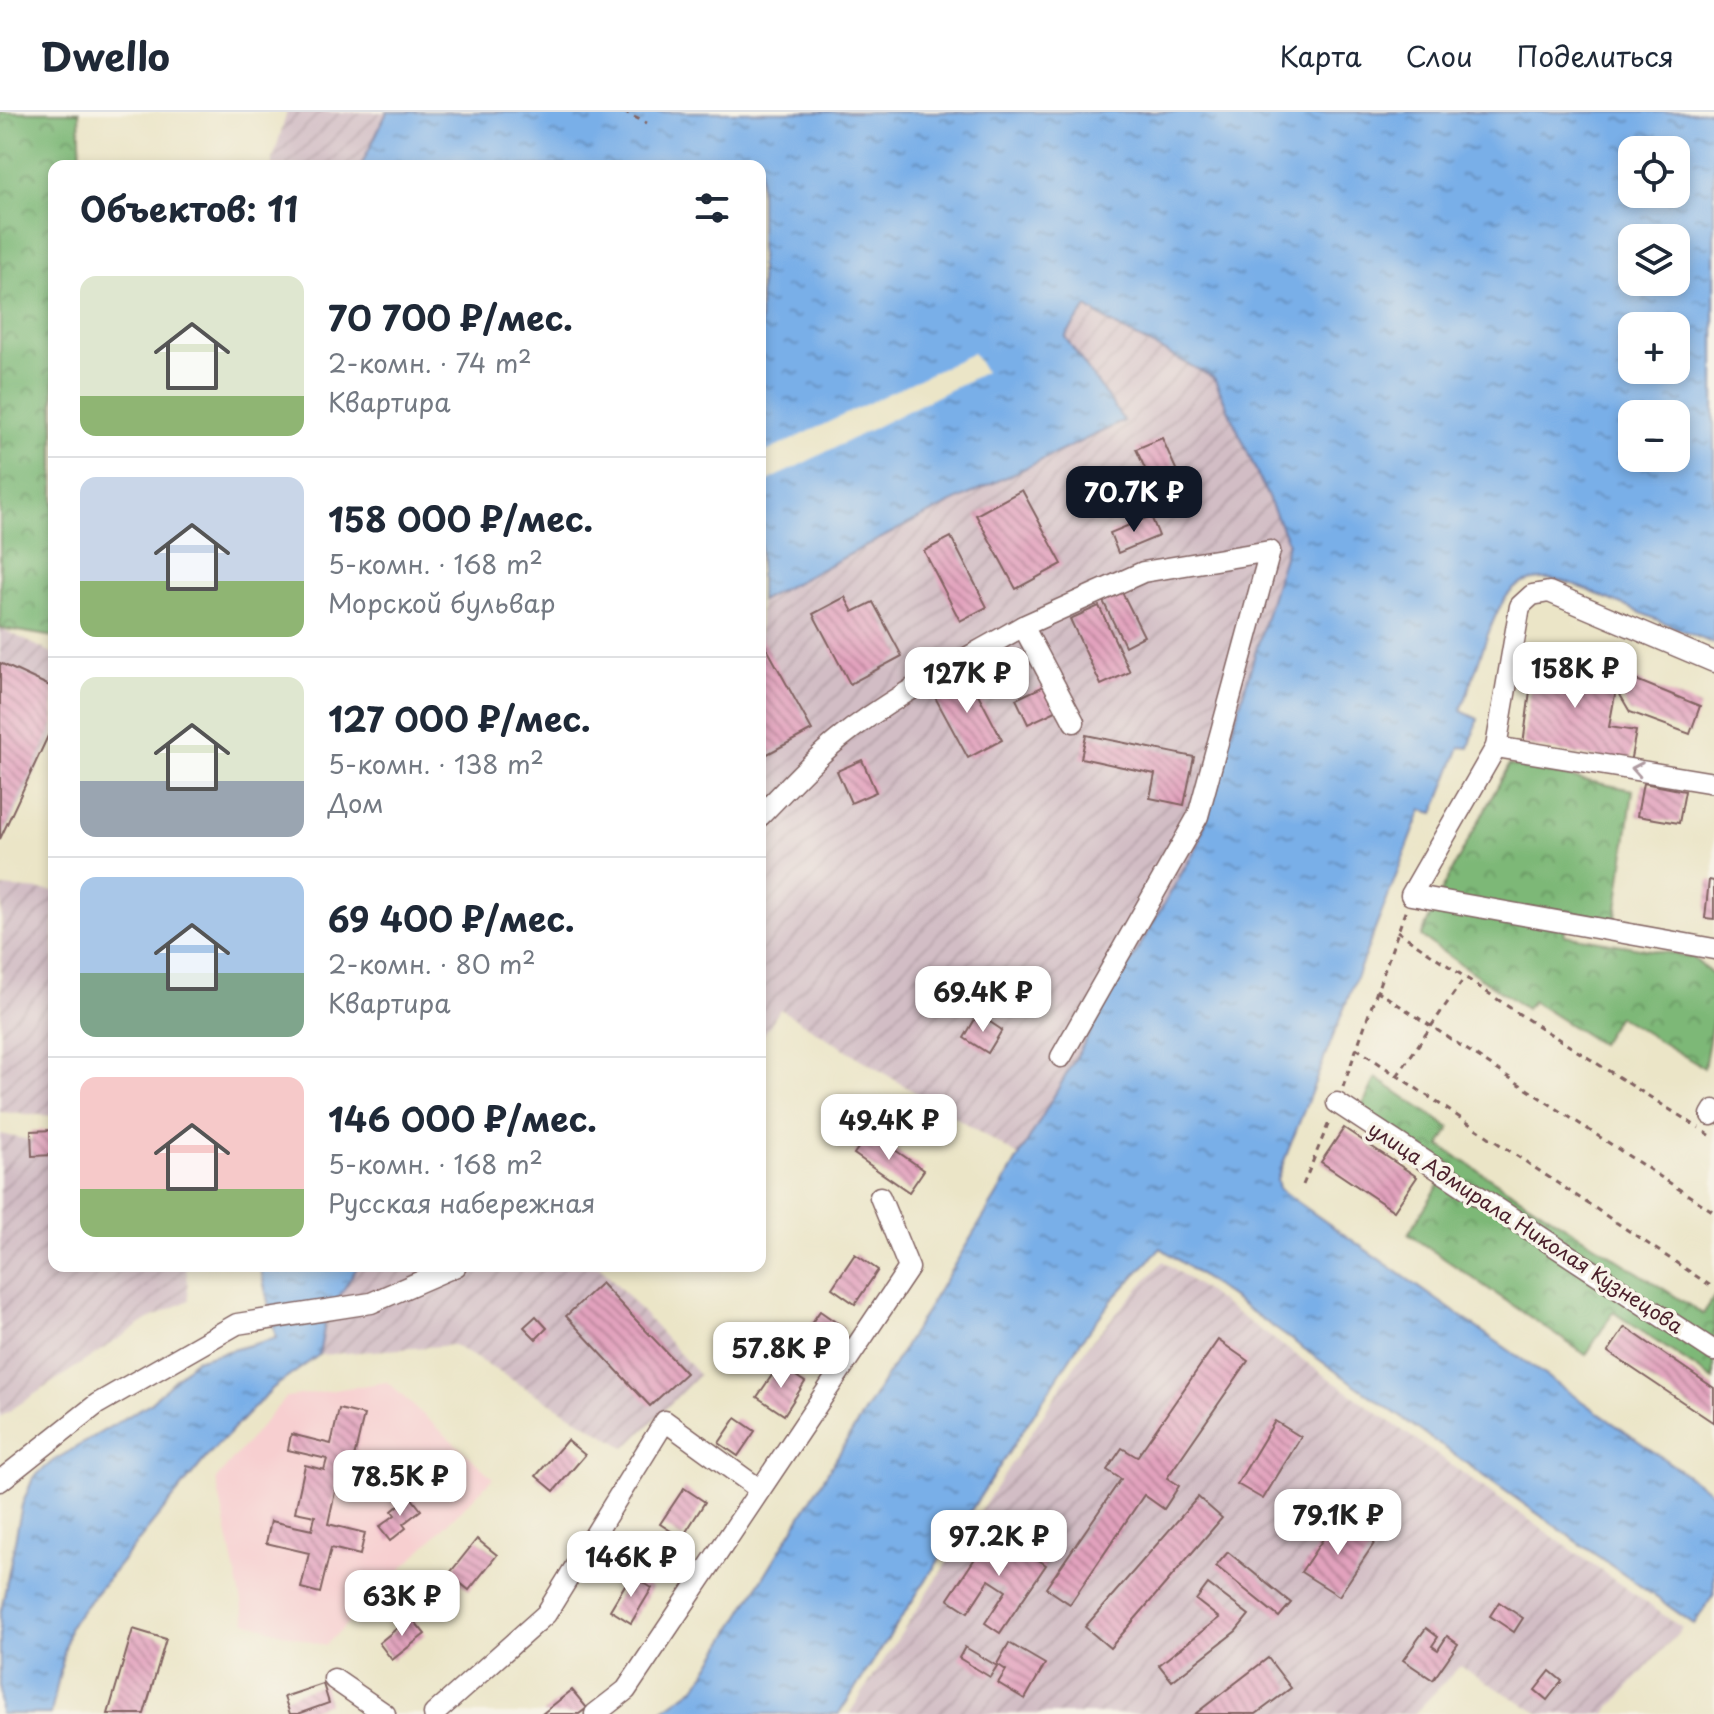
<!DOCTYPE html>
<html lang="ru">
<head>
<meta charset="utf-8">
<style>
	body { margin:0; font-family:"Playpen Sans",sans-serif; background:#f2f2f3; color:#1f2937; height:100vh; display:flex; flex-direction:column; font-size:30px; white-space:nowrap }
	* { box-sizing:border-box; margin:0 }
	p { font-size:26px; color:#747a83 }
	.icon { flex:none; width:44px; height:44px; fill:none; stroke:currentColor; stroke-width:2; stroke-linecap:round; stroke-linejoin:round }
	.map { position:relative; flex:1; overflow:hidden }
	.sheet { position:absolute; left:48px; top:48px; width:718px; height:1112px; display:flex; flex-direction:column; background:#fff; border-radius:16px; box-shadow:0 4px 12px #0003 }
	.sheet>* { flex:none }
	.buttons { position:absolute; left:1618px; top:24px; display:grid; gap:16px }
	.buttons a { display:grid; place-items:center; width:72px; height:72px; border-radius:16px; background:#fff; box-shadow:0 4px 12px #0003; font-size:40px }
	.price { position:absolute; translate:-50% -68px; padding:0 18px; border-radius:16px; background:#fff; color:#222; font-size:26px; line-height:52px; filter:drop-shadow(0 2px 4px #0008) }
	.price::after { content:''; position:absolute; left:50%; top:48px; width:24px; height:18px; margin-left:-12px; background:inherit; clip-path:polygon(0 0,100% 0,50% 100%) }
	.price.on { background:#111827; color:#fff }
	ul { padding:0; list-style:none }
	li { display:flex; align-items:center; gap:24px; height:200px; padding:0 32px }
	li+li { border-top:2px solid #e0e1e3 }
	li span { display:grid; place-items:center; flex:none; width:224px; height:160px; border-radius:16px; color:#555 }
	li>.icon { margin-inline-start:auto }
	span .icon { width:96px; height:96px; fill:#fffc; stroke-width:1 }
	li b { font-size:34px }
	h2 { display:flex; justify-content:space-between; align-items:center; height:96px; padding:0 32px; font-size:34px }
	header { display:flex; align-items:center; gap:48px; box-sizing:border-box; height:112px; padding:0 40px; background:#fff; border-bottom:2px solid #e0e1e3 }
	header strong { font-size:38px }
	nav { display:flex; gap:44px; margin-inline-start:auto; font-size:28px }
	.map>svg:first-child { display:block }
	.built { fill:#f7cfd0 }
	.industrial { fill:url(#industrial-furrows) }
	.forest { fill:url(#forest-crowns); stroke:#646c51; stroke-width:2 }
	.water { fill:url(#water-ripples); stroke:#62678a; stroke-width:2; fill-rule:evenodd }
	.pier { fill:#ebe5c7 }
	.building { fill:url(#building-back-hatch) }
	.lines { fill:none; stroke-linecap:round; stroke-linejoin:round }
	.minor-casing { stroke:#826462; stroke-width:23 }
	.path { stroke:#826462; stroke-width:3; stroke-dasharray:6 6; stroke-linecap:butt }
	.minor { stroke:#fff; stroke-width:20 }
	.oneway { stroke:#ae9aa0 }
	.labels { text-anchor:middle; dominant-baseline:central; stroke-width:7; stroke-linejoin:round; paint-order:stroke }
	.street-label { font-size:20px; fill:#4a1f2b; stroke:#f7f3e8 }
</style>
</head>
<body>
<header>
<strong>Dwello</strong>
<nav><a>Карта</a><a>Слои</a><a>Поделиться</a></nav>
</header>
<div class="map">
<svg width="1714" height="1602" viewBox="0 0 1714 1602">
	<defs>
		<pattern id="industrial-furrows" width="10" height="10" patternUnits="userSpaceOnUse" patternTransform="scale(2)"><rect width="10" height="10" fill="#d2bdc5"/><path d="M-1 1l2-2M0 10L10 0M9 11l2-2" fill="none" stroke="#b6a2a9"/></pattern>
		<pattern id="forest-crowns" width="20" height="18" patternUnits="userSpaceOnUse" patternTransform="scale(2)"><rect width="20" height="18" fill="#7db877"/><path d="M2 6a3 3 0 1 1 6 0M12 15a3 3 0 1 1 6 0" fill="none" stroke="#689562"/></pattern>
		<pattern id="water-ripples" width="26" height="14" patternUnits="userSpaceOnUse" patternTransform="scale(2)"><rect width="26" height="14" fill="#79afe8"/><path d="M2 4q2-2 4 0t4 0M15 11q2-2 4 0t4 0" fill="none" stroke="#658ebc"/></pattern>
		<pattern id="building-back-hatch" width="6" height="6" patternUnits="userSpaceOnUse" patternTransform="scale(2)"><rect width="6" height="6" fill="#e2a2bd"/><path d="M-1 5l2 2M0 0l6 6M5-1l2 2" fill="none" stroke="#b9839a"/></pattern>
	</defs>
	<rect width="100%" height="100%" fill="#f7f3e8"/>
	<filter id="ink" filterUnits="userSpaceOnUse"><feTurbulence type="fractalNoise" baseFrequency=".0125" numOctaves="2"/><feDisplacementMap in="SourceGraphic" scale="16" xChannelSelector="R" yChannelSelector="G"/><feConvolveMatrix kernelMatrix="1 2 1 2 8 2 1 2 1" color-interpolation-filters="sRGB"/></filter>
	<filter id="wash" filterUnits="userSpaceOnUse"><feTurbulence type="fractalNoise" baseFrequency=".006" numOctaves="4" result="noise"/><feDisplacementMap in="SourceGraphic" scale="32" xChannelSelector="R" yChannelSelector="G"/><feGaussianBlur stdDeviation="1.8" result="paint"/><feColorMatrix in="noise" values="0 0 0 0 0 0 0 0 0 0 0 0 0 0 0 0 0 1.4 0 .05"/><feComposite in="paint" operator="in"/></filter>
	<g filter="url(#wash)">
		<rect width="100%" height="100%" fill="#ebe5c7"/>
		<!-- built -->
		<polygon class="built" points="387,1270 493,1366 325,1534 246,1510 216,1367 286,1285"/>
		<!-- industrial -->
		<g class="industrial">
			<polygon points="287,0 387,0 361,54 271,54"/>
			<polygon points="1087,194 1112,212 1214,266 1288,430 1199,731 1020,1045 780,897 760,929 760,489 916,408 1124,309 1065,225"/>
			<polygon points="0,516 54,542 54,622 0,732"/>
			<polygon points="2,775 54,779 54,1004 0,1000"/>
			<polygon points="0,1022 54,1033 54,1154 186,1154 189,1188 147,1208 0,1305"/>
			<polygon points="1163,1149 1682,1516 1605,1602 1540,1602 1460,1554 1414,1602 849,1602 1088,1233"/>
			<polygon points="358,1154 600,1154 699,1263 626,1336 454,1233 319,1243 326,1206"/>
		</g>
		<!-- forest -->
		<g class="forest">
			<polygon points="0,0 79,0 81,54 54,54 54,525 0,516"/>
			<polygon points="1509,653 1633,678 1615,812 1568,802 1564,823 1692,845 1714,864 1714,900 1704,956 1618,904 1600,932 1532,889 1526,897 1421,825 1445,772"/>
			<polygon points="1376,966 1450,1016 1440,1034 1703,1202 1714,1185 1714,1268 1613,1200 1586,1243 1408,1122 1449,1057 1360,999"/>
		</g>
		<!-- water -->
		<g class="water">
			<path d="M387,0H1714V532L1573,472C1513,455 1502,484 1484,533C1477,555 1469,577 1461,599L1478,607L1469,636L1460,635L1434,701L1422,698L1277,1067L1279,1077L1714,1382V1482L1694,1512L1161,1136L1113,1187L1081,1229L839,1602H658L697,1574L997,1083L1199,731L1288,430L1214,266L1112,212L1087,195L1065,225L1124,309L916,408L760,489V54H361ZM1632,38H1676V82H1632ZM1632,126H1676V170H1632ZM1632,214H1676V258H1632ZM1632,302H1676V346H1632Z"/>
			<polygon points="260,1154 358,1154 326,1206 319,1243 273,1276 209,1342 70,1513 51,1602 0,1602 0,1504 22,1393 33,1366 53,1349 150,1291 195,1248 276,1226"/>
		</g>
		<!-- pier -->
		<polygon class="pier" points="973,241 985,260 760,373 760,343"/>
		<g id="blocks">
			<!-- building -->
			<g class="building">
				<polygon points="1162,326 1183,373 1158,385 1136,337"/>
				<polygon points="1022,378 1062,452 1016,477 976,403"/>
				<polygon points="1151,404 1159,424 1118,441 1110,421"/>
				<polygon points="951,425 987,495 960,509 924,439"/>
				<polygon points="1121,478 1144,524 1125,534 1102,487"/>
				<polygon points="845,485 853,500 873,490 902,544 850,572 813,502"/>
				<polygon points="1099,494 1130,560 1101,573 1070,507"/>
				<polygon points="760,524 812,618 760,646"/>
				<polygon points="1535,540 1624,560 1616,577 1609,615 1636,619 1630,651 1523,633"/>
				<polygon points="0,551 54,576 54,611 0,727"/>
				<polygon points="966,559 1002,628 968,646 931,578"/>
				<polygon points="1629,565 1700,594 1690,622 1630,600 1619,581"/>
				<polygon points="1044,574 1056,599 1028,612 1016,587"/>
				<polygon points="1086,623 1194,645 1184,693 1150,686 1155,662 1081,646"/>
				<polygon points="862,648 876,680 851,691 837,659"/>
				<polygon points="1643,671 1685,679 1679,711 1637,704"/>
				<polygon points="1709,768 1714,769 1714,807 1705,806"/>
				<polygon points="978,902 1002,918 988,941 964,926"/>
				<polygon points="1344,1016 1417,1065 1394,1099 1321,1050"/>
				<polygon points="54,1018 54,1043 32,1044 31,1019"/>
				<polygon points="869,1020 924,1058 909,1080 854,1042"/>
				<polygon points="855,1142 878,1158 855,1192 832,1176"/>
				<polygon points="601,1171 686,1261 650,1294 566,1204"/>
				<polygon points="820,1199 844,1216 821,1248 797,1232"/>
				<polygon points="536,1204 547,1216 536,1227 524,1215"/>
				<polygon points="1625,1215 1714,1276 1714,1311 1608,1240"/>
				<polygon points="1218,1228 1248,1249 1167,1366 1179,1374 1164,1397 1144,1383 1070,1492 1046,1476 1121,1367 1107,1358 1122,1336 1137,1345"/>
				<polygon points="779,1253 805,1270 784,1303 757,1285"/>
				<polygon points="339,1297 364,1303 353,1350 383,1357 379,1375 338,1366 328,1412 365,1421 360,1443 331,1436 320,1481 301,1476 309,1441 266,1431 271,1409 312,1418 315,1404 295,1400 305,1353 324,1358 327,1347 288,1338 291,1322 331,1332"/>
				<polygon points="736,1306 755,1319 738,1344 719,1331"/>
				<polygon points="1275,1309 1301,1325 1263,1387 1237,1372"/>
				<polygon points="567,1328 585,1343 554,1379 536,1364"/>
				<polygon points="684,1376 705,1390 682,1426 660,1412"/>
				<polygon points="410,1384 421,1398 403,1412 406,1416 390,1429 379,1415 395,1403 392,1399"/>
				<polygon points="1198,1385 1222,1406 1110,1536 1085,1515"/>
				<polygon points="1337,1406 1375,1430 1339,1484 1301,1460"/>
				<polygon points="994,1418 1046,1453 1000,1521 985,1511 1006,1479 989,1468 968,1500 948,1487"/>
				<polygon points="477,1427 497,1443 469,1478 449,1462"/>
				<polygon points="1228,1440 1291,1491 1279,1505 1216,1454"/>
				<polygon points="631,1463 652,1476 631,1511 610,1498"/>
				<polygon points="1208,1472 1249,1503 1236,1519 1172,1569 1159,1553 1219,1506 1196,1488"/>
				<polygon points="1499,1490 1523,1506 1514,1520 1490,1504"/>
				<polygon points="411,1505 425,1522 392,1548 379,1531"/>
				<polygon points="1426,1516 1438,1525 1432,1534 1438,1538 1447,1524 1458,1532 1433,1568 1403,1548"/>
				<polygon points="133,1517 166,1527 144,1602 108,1602"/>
				<polygon points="1009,1531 1045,1552 1025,1587 998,1571 1006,1558 997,1552"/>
				<polygon points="965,1535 997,1554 990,1565 959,1546"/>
				<polygon points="1268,1546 1291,1576 1256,1602 1195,1602"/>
				<polygon points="1550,1559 1562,1569 1547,1588 1535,1578"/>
				<polygon points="323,1572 329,1591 298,1602 290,1602 284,1585"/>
				<polygon points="572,1578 587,1596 579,1602 542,1602"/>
			</g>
		</g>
	</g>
	<g filter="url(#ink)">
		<use href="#blocks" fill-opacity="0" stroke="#826462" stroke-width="2"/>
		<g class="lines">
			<defs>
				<g id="minor">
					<polyline points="1023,514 1143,460 1270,439 1198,704 1061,945"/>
					<polyline points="1714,550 1549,480 1532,483 1520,494 1496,635 1411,783 1714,837"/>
					<polyline points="1496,635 1714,671"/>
					<path d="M760,704C786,678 810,650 839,627C895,582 961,550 1023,514L1074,610"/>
					<polyline points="1337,991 1714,1239"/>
					<polyline points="1711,1003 1714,998"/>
					<polyline points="0,1369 97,1292 237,1212 371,1191 456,1154"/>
					<polyline points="334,1567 385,1602"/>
					<polyline points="434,1602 546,1502 665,1309 759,1377"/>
					<polyline points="595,1602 626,1578 909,1156 880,1085"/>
				</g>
			</defs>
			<!-- minor casing -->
			<use href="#minor" class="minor-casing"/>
			<!-- path -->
			<g class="path">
				<polyline points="623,0 647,11"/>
				<polyline points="1397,819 1522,904 1699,1016"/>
				<polyline points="1376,878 1714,1100"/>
				<polyline points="1356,936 1714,1176"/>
				<polyline points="1397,964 1465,865"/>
				<polyline points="1343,975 1406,797"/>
				<polyline points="1705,1020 1714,1026"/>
				<polyline points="1303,1073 1330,1008"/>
			</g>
			<!-- minor -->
			<use href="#minor" class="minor"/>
		</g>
		<!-- one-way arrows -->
		<defs><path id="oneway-chevron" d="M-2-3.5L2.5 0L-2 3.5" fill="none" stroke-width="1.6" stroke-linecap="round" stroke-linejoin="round" transform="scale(2)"/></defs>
		<use class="oneway" href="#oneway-chevron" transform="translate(1637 657) rotate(-170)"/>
	</g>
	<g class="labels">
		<!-- street labels -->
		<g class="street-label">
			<text transform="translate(1526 1115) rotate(33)">улица Адмирала Николая Кузнецова</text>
		</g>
	</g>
</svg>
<div class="buttons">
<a><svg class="icon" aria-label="locate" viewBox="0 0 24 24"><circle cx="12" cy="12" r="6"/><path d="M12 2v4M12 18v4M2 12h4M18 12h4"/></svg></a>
<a><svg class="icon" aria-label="layers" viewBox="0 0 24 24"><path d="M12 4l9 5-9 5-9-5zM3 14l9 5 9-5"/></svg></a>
<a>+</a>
<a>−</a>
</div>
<b class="price on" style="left:1134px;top:422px">70.7K ₽</b>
<b class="price" style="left:1575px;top:598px">158K ₽</b>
<b class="price" style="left:967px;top:603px">127K ₽</b>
<b class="price" style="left:983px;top:922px">69.4K ₽</b>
<b class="price" style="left:889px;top:1050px">49.4K ₽</b>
<b class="price" style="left:781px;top:1278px">57.8K ₽</b>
<b class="price" style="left:400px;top:1406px">78.5K ₽</b>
<b class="price" style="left:1338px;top:1445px">79.1K ₽</b>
<b class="price" style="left:999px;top:1466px">97.2K ₽</b>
<b class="price" style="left:631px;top:1487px">146K ₽</b>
<b class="price" style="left:402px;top:1526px">63K ₽</b>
<section class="sheet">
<h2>Объектов: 11<svg class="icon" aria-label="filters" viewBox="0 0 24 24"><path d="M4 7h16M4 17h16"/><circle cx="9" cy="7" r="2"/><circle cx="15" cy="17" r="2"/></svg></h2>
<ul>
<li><span style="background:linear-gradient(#dfe7d0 75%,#8fb573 0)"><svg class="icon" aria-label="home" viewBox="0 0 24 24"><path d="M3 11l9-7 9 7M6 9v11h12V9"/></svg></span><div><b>70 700 ₽/мес.</b><p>2-комн. · 74 m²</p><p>Квартира</p></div></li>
<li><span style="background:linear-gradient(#c9d6e8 65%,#8fb573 0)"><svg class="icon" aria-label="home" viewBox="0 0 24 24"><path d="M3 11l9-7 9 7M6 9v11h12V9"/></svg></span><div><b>158 000 ₽/мес.</b><p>5-комн. · 168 m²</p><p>Морской бульвар</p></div></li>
<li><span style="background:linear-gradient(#dfe7d0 65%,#9aa5b1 0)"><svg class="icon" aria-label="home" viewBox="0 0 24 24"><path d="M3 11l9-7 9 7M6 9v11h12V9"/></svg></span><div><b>127 000 ₽/мес.</b><p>5-комн. · 138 m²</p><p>Дом</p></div></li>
<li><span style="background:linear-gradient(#a9c7e8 60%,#7fa58c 0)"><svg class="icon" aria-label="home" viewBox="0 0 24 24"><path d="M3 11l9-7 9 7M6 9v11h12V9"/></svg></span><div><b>69 400 ₽/мес.</b><p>2-комн. · 80 m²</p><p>Квартира</p></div></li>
<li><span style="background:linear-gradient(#f6c9c9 70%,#8fb573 0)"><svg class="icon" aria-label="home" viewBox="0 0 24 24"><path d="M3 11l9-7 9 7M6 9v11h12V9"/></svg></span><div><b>146 000 ₽/мес.</b><p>5-комн. · 168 m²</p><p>Русская набережная</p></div></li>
</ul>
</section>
</div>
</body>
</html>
